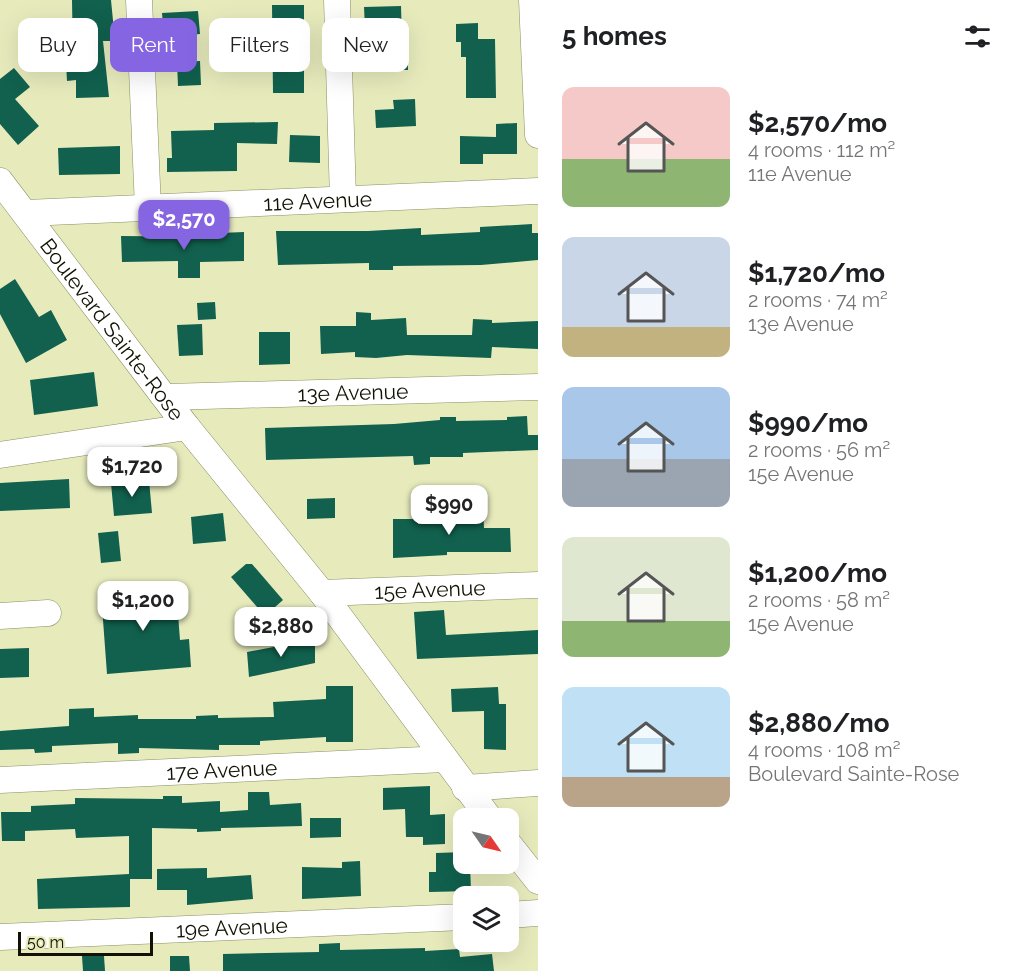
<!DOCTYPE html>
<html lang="en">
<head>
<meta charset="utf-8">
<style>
	body { margin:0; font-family:Raleway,sans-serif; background:#f2f2f2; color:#202124; height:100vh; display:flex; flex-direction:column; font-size:22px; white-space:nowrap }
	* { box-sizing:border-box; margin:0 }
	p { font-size:20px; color:#757577 }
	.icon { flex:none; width:33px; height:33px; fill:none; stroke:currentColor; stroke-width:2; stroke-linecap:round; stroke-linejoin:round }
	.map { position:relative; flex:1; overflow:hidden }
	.sheet { display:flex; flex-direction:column; background:#fff; width:480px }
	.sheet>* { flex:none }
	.hud { position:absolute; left:18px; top:18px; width:429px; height:54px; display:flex; gap:12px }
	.needle { width:39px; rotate:124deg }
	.buttons { position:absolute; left:453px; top:808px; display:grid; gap:12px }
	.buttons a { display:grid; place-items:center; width:66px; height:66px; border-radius:12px; background:#fff; box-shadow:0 6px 24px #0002; font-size:30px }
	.scale { position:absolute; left:18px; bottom:15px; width:135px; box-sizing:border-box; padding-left:6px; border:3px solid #111203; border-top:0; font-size:16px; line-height:21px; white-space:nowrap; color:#111203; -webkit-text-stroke:4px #e7ebbc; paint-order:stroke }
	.price { position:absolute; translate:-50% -51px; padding:0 14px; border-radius:12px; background:#fff; color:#222; font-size:20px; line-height:39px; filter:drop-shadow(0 2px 3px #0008) }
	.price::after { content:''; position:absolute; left:50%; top:36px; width:18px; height:14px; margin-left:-9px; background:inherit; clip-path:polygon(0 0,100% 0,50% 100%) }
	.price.current { background:#8565e1; color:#fff }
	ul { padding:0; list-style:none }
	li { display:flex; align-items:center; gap:18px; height:150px; padding:0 24px }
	li span { display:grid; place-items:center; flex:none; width:168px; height:120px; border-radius:12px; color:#555 }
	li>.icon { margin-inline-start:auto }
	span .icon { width:72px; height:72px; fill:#fffc; stroke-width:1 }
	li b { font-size:26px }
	h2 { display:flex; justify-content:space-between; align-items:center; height:72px; padding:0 24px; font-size:26px }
	.tag { padding:0 21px; border-radius:12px; background:#fff; box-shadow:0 6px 24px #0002; font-size:21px; line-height:54px }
	.tag.current { background:#8565e1; color:#fff }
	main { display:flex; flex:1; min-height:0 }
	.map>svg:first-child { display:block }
	.building { fill:#11614e }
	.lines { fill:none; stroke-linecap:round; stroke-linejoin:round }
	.minor-casing { stroke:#8b8f63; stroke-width:27 }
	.minor { stroke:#fff; stroke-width:26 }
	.labels { text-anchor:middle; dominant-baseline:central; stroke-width:6; stroke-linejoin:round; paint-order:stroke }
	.street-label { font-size:21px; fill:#111203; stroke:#e7ebbc }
</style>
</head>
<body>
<main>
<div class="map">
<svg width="538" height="971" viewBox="0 0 538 971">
	<rect width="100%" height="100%" fill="#e7ebbc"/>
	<!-- building -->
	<g class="building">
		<polygon points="72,0 111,0 115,41 103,41 109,97 76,98 76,80 67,81 66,63 73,63"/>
		<polygon points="272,5 304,5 304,93 273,93"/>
		<polygon points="401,6 402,43 408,43 408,70 380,70 381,27 365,28 364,7"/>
		<polygon points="198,11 200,34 164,37 162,13"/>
		<polygon points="478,23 478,39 495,39 496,98 466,98 466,57 461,57 461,42 456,42 456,24"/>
		<polygon points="200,61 201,85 178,86 177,62"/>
		<polygon points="14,68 30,87 15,99 39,126 18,145 0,124 0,79"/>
		<polygon points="415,99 416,126 376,128 375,110 394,109 393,100"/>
		<polygon points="278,122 277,144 237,143 237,171 167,172 167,158 172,158 171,131 214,130 214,123"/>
		<polygon points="517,123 517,154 483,154 483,164 460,164 460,136 496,137 496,124"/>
		<polygon points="290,135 320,136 320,163 289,162"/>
		<polygon points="120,146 120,174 59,175 58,148"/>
		<polygon points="532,224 532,233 538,233 538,260 481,265 393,266 393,270 369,270 369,263 278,265 276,231 368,231 421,228 421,235 480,232 480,227"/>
		<polygon points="244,232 244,261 200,262 200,278 178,278 178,261 122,262 121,236 220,237 220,233"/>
		<polygon points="15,279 39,317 51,310 67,340 26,363 0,314 0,289"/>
		<polygon points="215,302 216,319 198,320 197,303"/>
		<polygon points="356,312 371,313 371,320 406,318 407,335 472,335 473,319 492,320 492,323 538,321 538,349 492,347 491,358 407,355 376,358 355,357 355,352 321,354 320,326 356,326"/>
		<polygon points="202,324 203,355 179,356 177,325"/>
		<polygon points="259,332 290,332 290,364 259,365"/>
		<polygon points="94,372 98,406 34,415 30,380"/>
		<polygon points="527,416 528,435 538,435 538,450 463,453 463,457 430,457 430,464 414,465 413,456 266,460 265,428 394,424 440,420 440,417 456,417 456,421 507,420 507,417"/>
		<polygon points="69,479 70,508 0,511 0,483"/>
		<polygon points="149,480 152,513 114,516 111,483"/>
		<polygon points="335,498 335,518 307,519 307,499"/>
		<polygon points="483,507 484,528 510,528 511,552 447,552 447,555 393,558 393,519 418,519 418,524 459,523 458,508"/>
		<polygon points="223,513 226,541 193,544 191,517"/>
		<polygon points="118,531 121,561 101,563 98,533"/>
		<polygon points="246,564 252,564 283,600 265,616 231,577"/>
		<polygon points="176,588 180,640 189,639 191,667 107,674 101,593"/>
		<polygon points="444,610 446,635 538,630 538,654 417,659 414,612"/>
		<polygon points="315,639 315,663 249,677 247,652"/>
		<polygon points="29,648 29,677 0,678 0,649"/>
		<polygon points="326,686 353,686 353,742 326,742 326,737 260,741 260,745 219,745 219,750 139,748 139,753 118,754 118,743 52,746 52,752 35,753 34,749 0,750 0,731 69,726 69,709 94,708 94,717 138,715 138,719 196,719 196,716 218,715 218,718 274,717 273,702 326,699"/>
		<polygon points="498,687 499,704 506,704 506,750 484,749 484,711 452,712 451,689"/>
		<polygon points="430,786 430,815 445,814 445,844 423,845 423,837 406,837 405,809 383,810 383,788"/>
		<polygon points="248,792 269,792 270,805 301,803 302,826 221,828 221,831 197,832 197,829 152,828 152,879 130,879 130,907 38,909 37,879 129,874 129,836 76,838 75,829 25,831 25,841 2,841 1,812 31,812 31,806 75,804 75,798 163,799 163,796 182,796 182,803 220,801 220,812 248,810"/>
		<polygon points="310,818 341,818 341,837 310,838"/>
		<polygon points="464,852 464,864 470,864 471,891 429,892 429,872 436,872 436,853"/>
		<polygon points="360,861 361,896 302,899 302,867 342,868 342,862"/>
		<polygon points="207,868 207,878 251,875 253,899 187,905 187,890 157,890 157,869"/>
		<polygon points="340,943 340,950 425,948 425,951 459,949 460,957 492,954 494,971 223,971 223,954 319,952 319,944"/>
		<polygon points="82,956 104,956 105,971 83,971"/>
		<polygon points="170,956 189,956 190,971 170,971"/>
	</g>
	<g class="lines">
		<defs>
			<g id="minor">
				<polyline points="139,0 148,208"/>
				<polyline points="337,0 343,199"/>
				<polyline points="532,0 538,135"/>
				<path id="s1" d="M0,181L187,427L322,593L490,819"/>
				<path id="s2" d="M26,213L538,191"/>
				<path id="s3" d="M167,397L538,387"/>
				<polyline points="0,455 187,427"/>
				<path id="s4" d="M322,593L538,585"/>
				<polyline points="0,616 48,613"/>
				<path id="s5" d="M0,780L444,759"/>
				<polyline points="465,788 538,783"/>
				<polyline points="508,843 538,881"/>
				<polyline points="508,915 538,913"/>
				<path id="s6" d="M0,937L464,917"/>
			</g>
		</defs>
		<!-- minor casing -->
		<use href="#minor" class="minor-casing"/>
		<!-- minor -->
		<use href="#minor" class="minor"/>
	</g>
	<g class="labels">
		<!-- street labels -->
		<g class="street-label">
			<text stroke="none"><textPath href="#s2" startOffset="292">11e Avenue</textPath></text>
			<text stroke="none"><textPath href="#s1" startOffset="186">Boulevard Sainte-Rose</textPath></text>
			<text stroke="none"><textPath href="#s3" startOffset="186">13e Avenue</textPath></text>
			<text stroke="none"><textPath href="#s4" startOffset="108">15e Avenue</textPath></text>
			<text stroke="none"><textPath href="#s5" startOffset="222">17e Avenue</textPath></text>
			<text stroke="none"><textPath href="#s6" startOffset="232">19e Avenue</textPath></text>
		</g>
	</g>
</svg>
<div class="buttons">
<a><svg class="needle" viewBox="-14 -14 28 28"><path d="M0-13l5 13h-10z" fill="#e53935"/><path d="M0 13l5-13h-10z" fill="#757577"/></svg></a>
<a><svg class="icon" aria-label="layers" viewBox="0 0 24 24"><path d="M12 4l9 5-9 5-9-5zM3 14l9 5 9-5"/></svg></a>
</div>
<div class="scale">50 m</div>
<b class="price current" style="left:184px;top:251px">$2,570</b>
<b class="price" style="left:132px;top:498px">$1,720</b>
<b class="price" style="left:449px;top:536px">$990</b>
<b class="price" style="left:143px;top:632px">$1,200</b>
<b class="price" style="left:281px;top:658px">$2,880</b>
<div class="hud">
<a class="tag">Buy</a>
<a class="tag current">Rent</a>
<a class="tag">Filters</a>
<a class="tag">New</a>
</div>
</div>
<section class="sheet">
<h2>5 homes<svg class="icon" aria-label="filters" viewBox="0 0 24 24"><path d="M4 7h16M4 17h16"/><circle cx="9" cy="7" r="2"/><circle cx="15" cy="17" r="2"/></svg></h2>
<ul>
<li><span style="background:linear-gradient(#f6c9c9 60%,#8fb573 0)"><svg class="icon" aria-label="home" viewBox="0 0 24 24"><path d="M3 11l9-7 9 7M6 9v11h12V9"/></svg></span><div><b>$2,570/mo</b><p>4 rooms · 112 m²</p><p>11e Avenue</p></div></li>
<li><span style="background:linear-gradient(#c9d6e8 75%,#c2b280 0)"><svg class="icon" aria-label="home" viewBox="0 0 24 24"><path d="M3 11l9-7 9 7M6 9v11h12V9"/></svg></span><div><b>$1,720/mo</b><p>2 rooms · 74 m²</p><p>13e Avenue</p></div></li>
<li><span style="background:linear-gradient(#a9c7e8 60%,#9aa5b1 0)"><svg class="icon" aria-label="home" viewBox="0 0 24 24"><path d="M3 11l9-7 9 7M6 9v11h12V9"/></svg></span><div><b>$990/mo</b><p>2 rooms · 56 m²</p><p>15e Avenue</p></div></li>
<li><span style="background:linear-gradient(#dfe7d0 70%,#8fb573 0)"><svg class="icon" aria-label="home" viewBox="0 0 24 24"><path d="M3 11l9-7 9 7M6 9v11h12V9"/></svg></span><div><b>$1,200/mo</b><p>2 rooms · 58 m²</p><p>15e Avenue</p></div></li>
<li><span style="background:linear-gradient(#bfe0f5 75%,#b9a48a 0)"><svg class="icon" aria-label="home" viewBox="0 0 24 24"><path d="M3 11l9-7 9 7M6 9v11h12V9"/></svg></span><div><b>$2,880/mo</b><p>4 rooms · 108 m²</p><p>Boulevard Sainte-Rose</p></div></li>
</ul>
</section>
</main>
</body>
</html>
